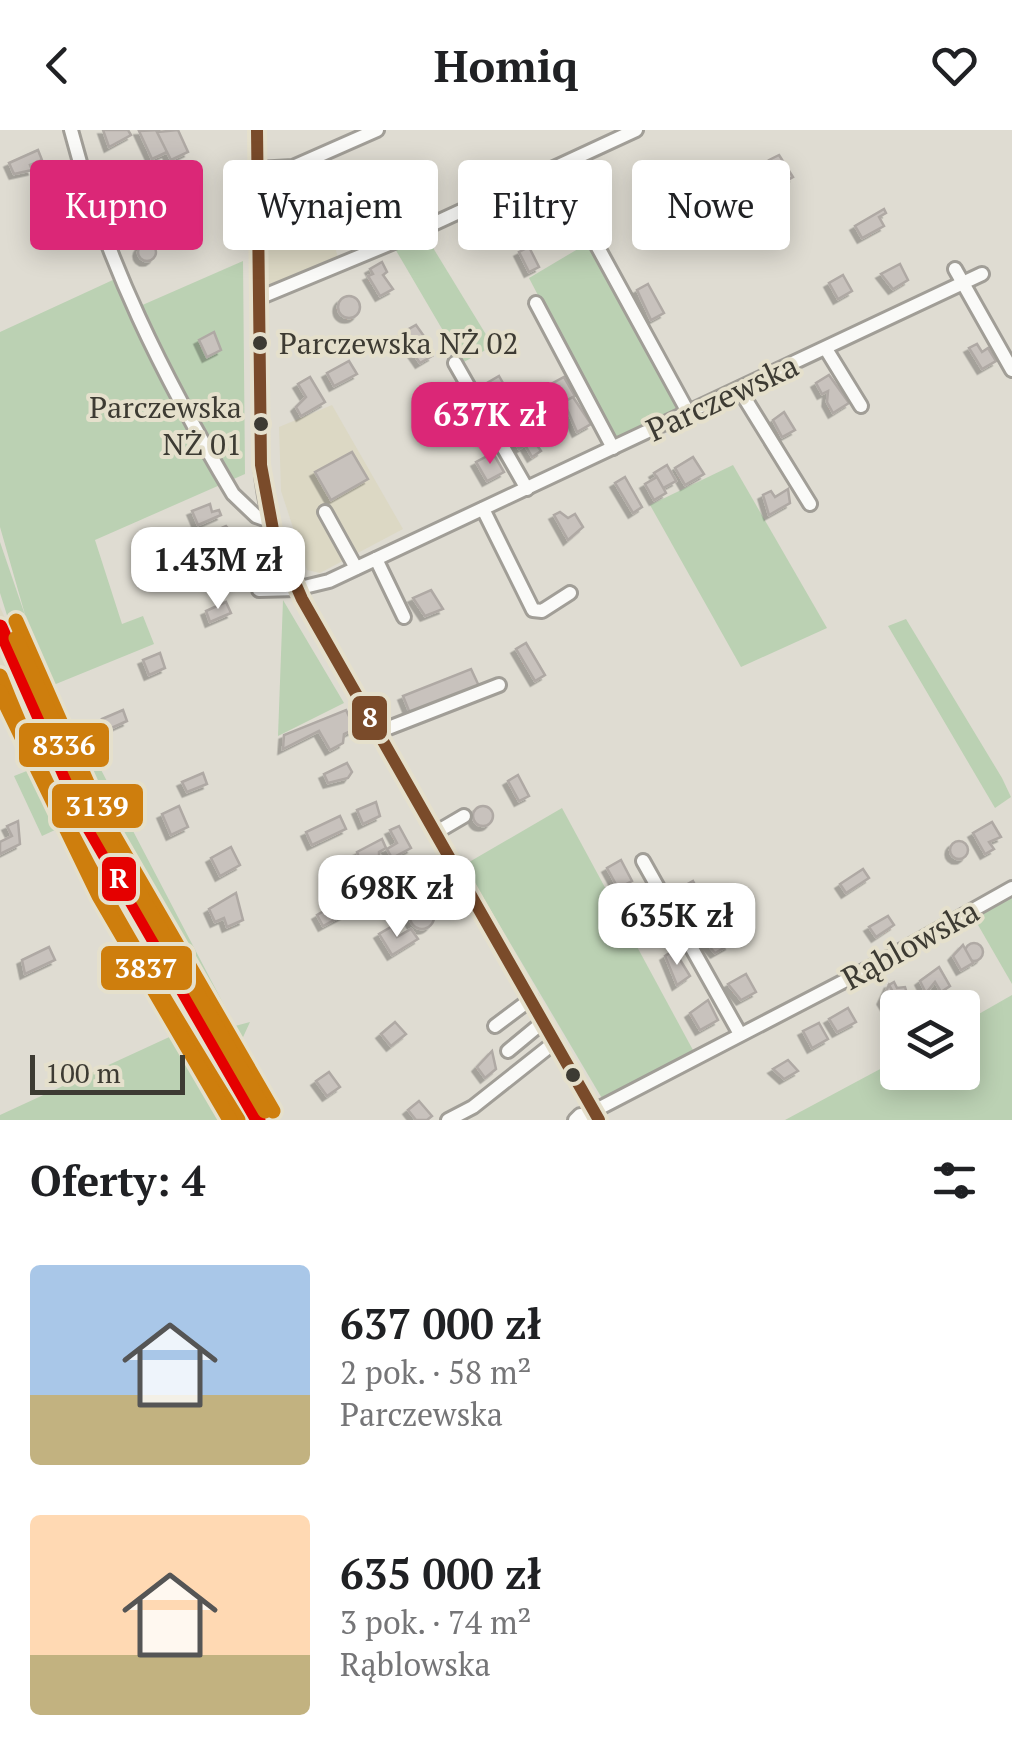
<!DOCTYPE html>
<html lang="pl">
<head>
<meta charset="utf-8">
<style>
	body { margin:0; font-family:"PT Serif",serif; background:#f6f6f6; color:#202124; height:100vh; display:flex; flex-direction:column; font-size:38px; white-space:nowrap }
	* { box-sizing:border-box; margin:0 }
	p { font-size:32px; color:#757577 }
	.icon { flex:none; width:55px; height:55px; fill:none; stroke:currentColor; stroke-width:2; stroke-linecap:round; stroke-linejoin:round }
	.map { position:relative; height:990px; overflow:hidden }
	.side { display:flex; flex-direction:column; background:#fff; flex:1 }
	.side>* { flex:none }
	.hud { position:absolute; left:30px; top:30px; width:952px; height:90px; display:flex; gap:20px }
	.tools { position:absolute; left:880px; top:860px; display:grid; gap:20px }
	.tools a { display:grid; place-items:center; width:100px; height:100px; border-radius:10px; background:#fff; box-shadow:0 5px 25px #0003; font-size:50px }
	.scale { position:absolute; left:30px; bottom:25px; width:155px; box-sizing:border-box; padding-left:10px; border:5px solid #3d3b33; border-top:0; font-size:28px; line-height:35px; white-space:nowrap; color:#3d3b33; -webkit-text-stroke:8px #e5e0cc; paint-order:stroke }
	.price { position:absolute; translate:-50% -85px; padding:0 22px; border-radius:20px; background:#fff; color:#222; font-size:32px; line-height:65px; filter:drop-shadow(0 2px 5px #0008) }
	.price::after { content:''; position:absolute; left:50%; top:60px; width:30px; height:22px; margin-left:-15px; background:inherit; clip-path:polygon(0 0,100% 0,50% 100%) }
	.price.current { background:#db2777; color:#fff }
	ul { padding:0; list-style:none }
	li { display:flex; align-items:center; gap:30px; height:250px; padding:0 30px }
	li span { display:grid; place-items:center; flex:none; width:280px; height:200px; border-radius:10px; color:#555 }
	li>.icon { margin-inline-start:auto }
	span .icon { width:120px; height:120px; fill:#fffc; stroke-width:1 }
	li b { font-size:42px }
	h2 { display:flex; justify-content:space-between; align-items:center; height:120px; padding:0 30px; font-size:42px }
	.pill { padding:0 35px; border-radius:10px; background:#fff; box-shadow:0 5px 25px #0003; font-size:35px; line-height:90px }
	.pill.current { background:#db2777; color:#fff }
	header { display:flex; justify-content:space-between; align-items:center; height:130px; padding:0 30px; background:#fff; font-size:45px; font-weight:700 }
	.map>svg:first-child { display:block }
	.built { fill:#dcd8c4 }
	.green { fill:#bbd1b3 }
	.building { fill:#c8c2bd; stroke:#afa9a4; stroke-width:2.5; filter:url(#shadow) }
	.lines { fill:none; stroke-linecap:round; stroke-linejoin:round }
	.minor-casing { stroke:#a19e97; stroke-width:18 }
	.minor { stroke:#fafaf8; stroke-width:12 }
	.bus-1-casing { stroke:#e5e0cc; stroke-width:20 }
	.bus-1 { stroke:#7a4b2a; stroke-width:12 }
	.rail-1-casing { stroke:#e5e0cc; stroke-width:22 }
	.rail-2-casing { stroke:#e5e0cc; stroke-width:22 }
	.rail-3-casing { stroke:#e5e0cc; stroke-width:22 }
	.rail-4-casing { stroke:#e5e0cc; stroke-width:22 }
	.rail-5-casing { stroke:#e5e0cc; stroke-width:22 }
	.rail-1 { stroke:#e50000; stroke-width:15 }
	.rail-2 { stroke:#ce7e0d; stroke-width:15 }
	.rail-3 { stroke:#ce7e0d; stroke-width:15 }
	.rail-4 { stroke:#ce7e0d; stroke-width:15 }
	.rail-5 { stroke:#ce7e0d; stroke-width:15 }
	.bus-dot { fill:#3d3b33; stroke:#e5e0cc; stroke-width:4 }
	.labels { text-anchor:middle; dominant-baseline:central; stroke-width:8; stroke-linejoin:round; paint-order:stroke }
	.bus-label { font-size:30px; fill:#3d3b33; stroke:#e5e0cc; text-anchor:start }
	.street-label { font-size:32px; fill:#3d3b33; stroke:#e5e0cc }
	.line-badge { stroke:#e5e0cc; stroke-width:4 }
	.badge-label { font-size:28px; text-anchor:middle; font-weight:bold; fill:#fff }
</style>
</head>
<body>
<header><svg class="icon" aria-label="back" viewBox="0 0 24 24"><path d="M15 5l-7 7 7 7"/></svg>Homiq<svg class="icon" aria-label="heart" viewBox="0 0 24 24"><path d="M12 20l-8-8c-3-5 5-10 8-4 3-6 11-1 8 4z"/></svg></header>
<div class="map">
<svg width="1012" height="990" viewBox="0 0 1012 990">
	<defs>
		<filter id="shadow"><feDropShadow dx="-4.5" dy="4.5" stdDeviation="0" flood-color="#0004"/></filter>
	</defs>
	<rect width="100%" height="100%" fill="#dfdcd2"/>
	<!-- built -->
	<g class="built">
		<polygon points="322,60 339,133 267,163 269,83"/>
		<polygon points="332,275 403,399 320,443 307,440 281,361 279,297"/>
		<polygon points="0,477 113,730 263,990 242,990 70,693 0,535"/>
	</g>
	<!-- green -->
	<g class="green">
		<polygon points="424,103 493,216 462,233 394,117"/>
		<polygon points="588,113 679,280 615,313 529,148"/>
		<polygon points="243,131 245,344 95,410 122,494 143,486 154,514 51,556 77,617 87,613 235,896 250,892 233,929 227,930 113,730 23,536 0,463 0,412 26,488 0,397 0,202 115,149 131,180"/>
		<polygon points="733,335 827,498 741,537 650,375"/>
		<polygon points="283,470 344,573 278,606"/>
		<polygon points="906,489 1002,648 1011,667 995,678 888,496"/>
		<polygon points="42,635 107,761 187,898 184,901 237,990 0,990 0,985 178,903 55,700 42,706 14,646"/>
		<polygon points="562,678 694,922 603,970 464,735"/>
		<polygon points="1012,766 1012,854 974,788"/>
		<polygon points="1012,865 1012,990 785,990 897,930 898,942 962,942 963,893"/>
	</g>
	<!-- building -->
	<g class="building">
		<polygon points="103,0 128,0 131,5 109,17"/>
		<polygon points="159,0 167,22 152,29 139,1"/>
		<polygon points="178,0 188,22 171,30 157,2"/>
		<polygon points="38,20 42,30 30,35 32,40 14,44 9,33"/>
		<polygon points="779,25 793,47 779,55 769,30"/>
		<polygon points="587,56 596,72 584,85 584,78 573,67"/>
		<circle cx="52" cy="73" r="11"/>
		<polygon points="884,79 886,83 879,87 884,96 862,108 855,96"/>
		<circle cx="147" cy="122" r="9"/>
		<polygon points="529,117 539,137 529,142 519,122"/>
		<polygon points="382,132 387,142 383,145 393,159 380,166 368,146 373,144 370,139"/>
		<polygon points="900,134 908,150 893,159 881,144"/>
		<polygon points="843,145 852,161 838,169 829,153"/>
		<polygon points="648,154 664,183 651,190 637,160"/>
		<circle cx="349" cy="177" r="11"/>
		<polygon points="416,195 426,209 420,212 432,226 420,233 400,204"/>
		<polygon points="214,202 221,220 207,227 199,210"/>
		<polygon points="977,214 982,222 988,218 996,231 982,239 969,218"/>
		<polygon points="349,231 357,244 334,256 327,243"/>
		<polygon points="829,245 849,273 833,283 827,272 828,261 822,264 816,253"/>
		<polygon points="499,246 515,274 503,281 487,253"/>
		<polygon points="310,247 325,272 301,286 296,277 306,267 298,254"/>
		<polygon points="564,247 575,266 562,273 551,254"/>
		<polygon points="453,254 464,273 447,279 438,263"/>
		<polygon points="573,267 591,294 577,302 564,272"/>
		<polygon points="784,282 795,300 782,307 773,290"/>
		<polygon points="525,298 541,321 532,327 525,315 519,319 511,306"/>
		<polygon points="352,322 368,349 331,370 315,342"/>
		<polygon points="493,323 504,342 487,351 476,332"/>
		<polygon points="693,327 704,344 685,355 675,338"/>
		<polygon points="667,335 676,351 663,358 654,343"/>
		<polygon points="625,347 642,377 633,383 615,353"/>
		<polygon points="657,347 666,363 654,370 645,354"/>
		<polygon points="788,359 790,373 769,385 763,365 771,361 775,367"/>
		<polygon points="210,374 212,382 219,380 221,385 198,395 192,381"/>
		<polygon points="560,382 568,388 575,384 583,397 568,410 554,385"/>
		<polygon points="226,396 235,406 234,414 223,418 212,402"/>
		<polygon points="431,460 443,479 425,486 413,468"/>
		<polygon points="226,472 231,483 210,492 206,481"/>
		<polygon points="526,513 545,545 535,551 516,519"/>
		<polygon points="160,523 165,538 149,545 143,530"/>
		<polygon points="471,539 479,556 411,586 403,566"/>
		<polygon points="123,580 127,591 107,600 102,589"/>
		<polygon points="346,580 355,599 344,604 343,613 330,620 319,601 283,619 284,605"/>
		<polygon points="347,633 352,642 348,648 328,653 324,644"/>
		<polygon points="203,643 207,654 187,662 182,652"/>
		<polygon points="518,645 529,666 519,671 508,651"/>
		<polygon points="376,672 380,686 363,694 357,680"/>
		<circle cx="483" cy="686" r="10"/>
		<polygon points="179,676 188,697 171,705 162,684"/>
		<polygon points="340,686 346,699 312,715 306,702"/>
		<polygon points="18,691 20,714 0,724 0,712 12,706 7,696"/>
		<polygon points="992,692 1001,707 989,712 994,719 985,724 973,703"/>
		<polygon points="399,696 411,718 392,728 387,719 397,713 390,700"/>
		<polygon points="382,709 386,718 379,722 379,730 363,738 357,722"/>
		<circle cx="959" cy="720" r="9"/>
		<polygon points="231,717 240,735 220,746 211,728"/>
		<polygon points="621,730 632,751 618,758 607,738"/>
		<polygon points="863,739 869,748 846,763 840,754"/>
		<polygon points="693,751 703,769 689,777 675,761"/>
		<polygon points="236,763 243,790 227,797 224,788 215,792 209,779"/>
		<polygon points="343,770 349,782 323,796 317,785"/>
		<circle cx="422" cy="787" r="12"/>
		<polygon points="888,786 894,795 876,807 869,797"/>
		<polygon points="719,796 729,815 715,823 701,807"/>
		<polygon points="391,797 397,807 411,799 418,809 392,825 379,804"/>
		<circle cx="974" cy="822" r="9"/>
		<polygon points="963,815 973,833 961,840 953,826"/>
		<polygon points="49,817 55,830 25,844 22,830"/>
		<polygon points="674,820 690,846 677,855 665,826"/>
		<polygon points="939,837 950,856 941,862 935,852 926,863 920,851"/>
		<polygon points="746,844 756,862 741,870 728,854"/>
		<polygon points="894,852 897,858 905,857 910,873 901,877 889,855"/>
		<polygon points="889,855 901,877 890,883 882,870"/>
		<polygon points="708,870 718,890 700,900 690,883"/>
		<polygon points="848,878 856,892 837,902 829,889"/>
		<polygon points="395,892 406,904 391,916 381,904"/>
		<polygon points="819,893 828,909 812,918 803,901"/>
		<polygon points="492,921 496,939 485,948 477,937"/>
		<polygon points="788,930 798,941 784,949 773,939"/>
		<polygon points="329,942 340,957 327,966 316,951"/>
		<polygon points="419,971 432,986 427,990 416,990 408,980"/>
	</g>
	<g class="lines">
		<defs>
			<g id="minor">
				<path d="M71,0C105,131 164,248 233,364L256,386L270,391"/>
				<path d="M257,0L261,335C265,383 279,428 302,469L599,990"/>
				<polyline points="257,39 293,37 377,0"/>
				<polyline points="595,112 688,282"/>
				<polyline points="955,139 1012,240"/>
				<polyline points="259,168 394,112 636,0"/>
				<polyline points="536,173 613,318"/>
				<polyline points="826,219 861,276"/>
				<polyline points="455,233 527,359"/>
				<polyline points="739,259 810,374"/>
				<polyline points="483,379 533,480 542,481 570,463"/>
				<polyline points="325,382 356,438"/>
				<polyline points="376,429 404,487"/>
				<polyline points="259,460 296,459 329,451 982,144"/>
				<polyline points="378,602 499,555"/>
				<polyline points="435,703 464,686"/>
				<polyline points="643,731 740,904"/>
				<polyline points="495,896 531,869"/>
				<polyline points="508,921 543,892"/>
				<polyline points="594,981 877,834 1012,758"/>
				<polyline points="448,990 473,977 555,912"/>
				<polyline points="575,990 580,985 597,985"/>
			</g>
		</defs>
		<!-- minor casing -->
		<use href="#minor" class="minor-casing"/>
		<!-- minor -->
		<use href="#minor" class="minor"/>
		<defs>
			<polyline id="bus-1" points="257,0 261,335 274,405 302,469 599,990"/>
		</defs>
		<!-- bus-1 casing -->
		<use href="#bus-1" class="bus-1-casing"/>
		<!-- bus-1 -->
		<use href="#bus-1" class="bus-1"/>
		<defs>
			<polyline id="rail-1" points="0,497 84,688 258,990"/>
			<path id="rail-2" d="M0,546C61,703 150,847 238,990"/>
			<polyline id="rail-3" points="16,491 99,680 273,981"/>
			<polyline id="rail-4" points="0,562 99,766 230,990"/>
			<polyline id="rail-5" points="16,508 98,691 265,981"/>
		</defs>
		<!-- rail-1 casing -->
		<use href="#rail-1" class="rail-1-casing"/>
		<!-- rail-2 casing -->
		<use href="#rail-2" class="rail-2-casing"/>
		<!-- rail-3 casing -->
		<use href="#rail-3" class="rail-3-casing"/>
		<!-- rail-4 casing -->
		<use href="#rail-4" class="rail-4-casing"/>
		<!-- rail-5 casing -->
		<use href="#rail-5" class="rail-5-casing"/>
		<!-- rail-1 -->
		<use href="#rail-1" class="rail-1"/>
		<!-- rail-2 -->
		<use href="#rail-2" class="rail-2"/>
		<!-- rail-3 -->
		<use href="#rail-3" class="rail-3"/>
		<!-- rail-4 -->
		<use href="#rail-4" class="rail-4"/>
		<!-- rail-5 -->
		<use href="#rail-5" class="rail-5"/>
	</g>
	<!-- markers -->
	<g class="bus-dot">
		<circle cx="260" cy="213" r="9"/>
		<circle cx="261" cy="294" r="9"/>
		<circle cx="573" cy="945" r="9"/>
	</g>
	<g class="labels">
		<!-- bus labels -->
		<g class="bus-label">
			<text x="279" y="213">Parczewska NŻ 02</text>
			<text x="242" y="277" text-anchor="end">Parczewska<tspan x="242" dy="37">NŻ 01</tspan></text>
		</g>
		<!-- street labels -->
		<g class="street-label">
			<text transform="translate(722 267) rotate(-25)">Parczewska</text>
			<text transform="translate(910 814) rotate(-29)">Rąblowska</text>
		</g>
	</g>
	<g class="line-badge">
		<rect x="350" y="564" width="39" height="48" rx="10" fill="#7a4b2a"/>
		<rect x="17" y="591" width="94" height="48" rx="10" fill="#ce7e0d"/>
		<rect x="50" y="652" width="95" height="48" rx="10" fill="#ce7e0d"/>
		<rect x="100" y="725" width="38" height="48" rx="10" fill="#e50000"/>
		<rect x="99" y="814" width="95" height="48" rx="10" fill="#ce7e0d"/>
	</g>
	<g class="badge-label">
		<text x="370" y="597">8</text>
		<text x="64" y="625">8336</text>
		<text x="97" y="686">3139</text>
		<text x="119" y="758">R</text>
		<text x="146" y="848">3837</text>
	</g>
</svg>
<div class="tools">
<a><svg class="icon" aria-label="layers" viewBox="0 0 24 24"><path d="M12 4l9 5-9 5-9-5zM3 14l9 5 9-5"/></svg></a>
</div>
<div class="scale">100 m</div>
<b class="price current" style="left:490px;top:337px">637K zł</b>
<b class="price" style="left:218px;top:482px">1.43M zł</b>
<b class="price" style="left:397px;top:810px">698K zł</b>
<b class="price" style="left:677px;top:838px">635K zł</b>
<div class="hud">
<a class="pill current">Kupno</a>
<a class="pill">Wynajem</a>
<a class="pill">Filtry</a>
<a class="pill">Nowe</a>
</div>
</div>
<section class="side">
<h2>Oferty: 4<svg class="icon" aria-label="filters" viewBox="0 0 24 24"><path d="M4 7h16M4 17h16"/><circle cx="9" cy="7" r="2"/><circle cx="15" cy="17" r="2"/></svg></h2>
<ul>
<li><span style="background:linear-gradient(#a9c7e8 65%,#c2b280 0)"><svg class="icon" aria-label="home" viewBox="0 0 24 24"><path d="M3 11l9-7 9 7M6 9v11h12V9"/></svg></span><div><b>637 000 zł</b><p>2 pok. · 58 m²</p><p>Parczewska</p></div></li>
<li><span style="background:linear-gradient(#ffd9b3 70%,#c2b280 0)"><svg class="icon" aria-label="home" viewBox="0 0 24 24"><path d="M3 11l9-7 9 7M6 9v11h12V9"/></svg></span><div><b>635 000 zł</b><p>3 pok. · 74 m²</p><p>Rąblowska</p></div></li>
</ul>
</section>
</body>
</html>
